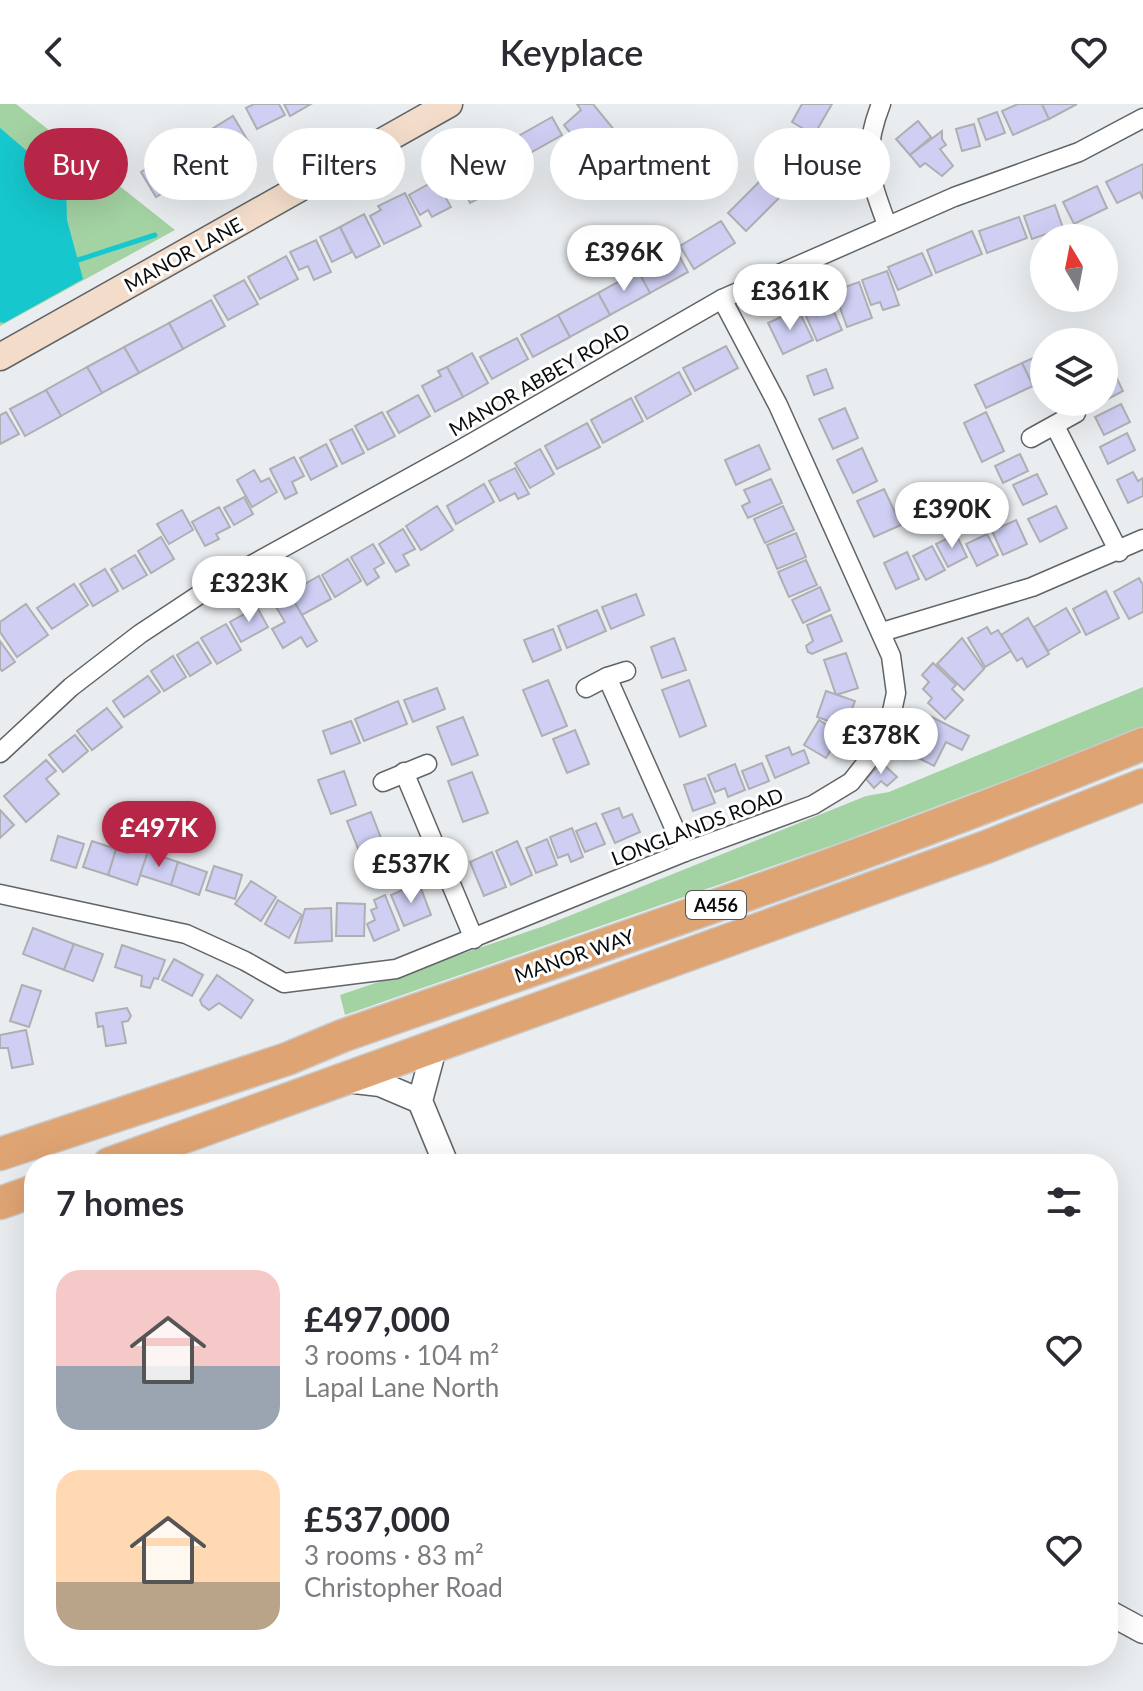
<!DOCTYPE html>
<html lang="en">
<head>
<meta charset="utf-8">
<style>
	body { margin:0; font-family:Lato,sans-serif; background:#f2f2f3; color:#2b2b33; height:100vh; display:flex; flex-direction:column; font-size:30px; white-space:nowrap }
	* { box-sizing:border-box; margin:0 }
	p { font-size:26px; color:#7c7c81 }
	.icon { flex:none; width:44px; height:44px; fill:none; stroke:currentColor; stroke-width:2; stroke-linecap:round; stroke-linejoin:round }
	.map { position:relative; flex:1; overflow:hidden }
	.drawer { position:absolute; left:24px; top:1050px; width:1094px; height:512px; display:flex; flex-direction:column; background:#fff; border-radius:32px; box-shadow:0 8px 32px #0002 }
	.drawer>* { flex:none }
	.guide { position:absolute; left:24px; top:24px; width:1096px; height:72px; display:flex; gap:16px }
	.needle { width:52px; rotate:350deg }
	.fabs { position:absolute; left:1030px; top:120px; display:grid; gap:16px }
	.fabs a { display:grid; place-items:center; width:88px; height:88px; border-radius:50%; background:#fff; box-shadow:0 8px 32px #0002; font-size:40px }
	.price { position:absolute; translate:-50% -68px; padding:0 18px; border-radius:28px; background:#fff; color:#222; font-size:26px; line-height:52px; filter:drop-shadow(0 2px 4px #0008) }
	.price::after { content:''; position:absolute; left:50%; top:48px; width:24px; height:18px; margin-left:-12px; background:inherit; clip-path:polygon(0 0,100% 0,50% 100%) }
	.price.selected { background:#b72646; color:#fff }
	ul { padding:0; list-style:none }
	li { display:flex; align-items:center; gap:24px; height:200px; padding:0 32px }
	li span { display:grid; place-items:center; flex:none; width:224px; height:160px; border-radius:24px; color:#555 }
	li>.icon { margin-inline-start:auto }
	span .icon { width:96px; height:96px; fill:#fffc; stroke-width:1 }
	li b { font-size:34px }
	h2 { display:flex; justify-content:space-between; align-items:center; height:96px; padding:0 32px; font-size:34px }
	.chip { padding:0 28px; border-radius:36px; background:#fff; box-shadow:0 8px 32px #0002; font-size:28px; line-height:72px }
	.chip.selected { background:#b72646; color:#fff }
	header { display:flex; justify-content:space-between; align-items:center; height:104px; padding:0 32px; background:#fff; font-size:36px; font-weight:600 }
	.map>svg:first-child { display:block }
	.green { fill:#a3d2a3 }
	.water { fill:#16c7cd }
	.lines { fill:none; stroke-linecap:round; stroke-linejoin:round }
	.stream { stroke:#16c7cd; stroke-width:5 }
	.building { fill:#cecff3; stroke:#afafb3; stroke-width:2 }
	.minor-casing { stroke:#616467; stroke-width:21 }
	.tertiary-casing { stroke:#616467; stroke-width:27 }
	.secondary-casing { stroke:#616467; stroke-width:29 }
	.trunk-casing { stroke:#c9c9ca; stroke-width:35 }
	.minor { stroke:#fff; stroke-width:18 }
	.tertiary { stroke:#fff; stroke-width:24 }
	.secondary { stroke:#f3ddca; stroke-width:26 }
	.trunk { stroke:#dfa473; stroke-width:32 }
	.labels { text-anchor:middle; dominant-baseline:central; stroke-width:6; stroke-linejoin:round; paint-order:stroke }
	.shield { fill:#fff; stroke:#545455; stroke-width:2 }
	.shield-label { font-size:18px; font-weight:bold; fill:#0a0b0c }
	.street-label { font-size:20px; fill:#0a0b0c; stroke:#fff }
</style>
</head>
<body>
<header><svg class="icon" aria-label="back" viewBox="0 0 24 24"><path d="M15 5l-7 7 7 7"/></svg>Keyplace<svg class="icon" aria-label="heart" viewBox="0 0 24 24"><path d="M12 20l-8-8c-3-5 5-10 8-4 3-6 11-1 8 4z"/></svg></header>
<div class="map">
<svg width="1143" height="1587" viewBox="0 0 1143 1587">
	<rect width="100%" height="100%" fill="#eaedf0"/>
	<!-- green -->
	<g class="green">
		<polygon points="0,0 16,0 175,126 0,222"/>
		<polygon points="1143,583 1143,623 1126,631 839,739 345,911 340,891 544,822 866,692 889,688"/>
	</g>
	<!-- water -->
	<polygon class="water" points="0,24 66,80 67,116 83,175 4,219 0,218"/>
	<g class="lines">
		<!-- stream -->
		<polyline class="stream" points="78,156 155,131"/>
	</g>
	<!-- building -->
	<g class="building">
		<polygon points="254,0 279,0 285,11 257,25 246,4"/>
		<polygon points="284,0 311,0 290,12"/>
		<polygon points="577,0 593,0 616,28 588,51 564,21 581,6"/>
		<polygon points="802,0 832,0 814,31 792,18"/>
		<polygon points="1018,0 1042,0 1049,15 1013,31 1002,7"/>
		<polygon points="1042,0 1077,0 1049,15"/>
		<polygon points="997,8 1005,29 986,36 978,15"/>
		<polygon points="233,12 248,37 205,65 189,39"/>
		<polygon points="552,13 562,31 525,52 515,34"/>
		<polygon points="918,17 931,33 910,51 896,35"/>
		<polygon points="974,20 980,42 962,47 956,25"/>
		<polygon points="942,27 942,35 946,41 940,45 953,62 942,72 925,59 920,63 910,51"/>
		<polygon points="788,28 812,40 790,82 766,70"/>
		<polygon points="508,35 521,63 511,68 506,58 482,69 470,45 485,38 488,45"/>
		<polygon points="183,42 198,67 156,93 141,68"/>
		<polygon points="469,56 486,91 470,99 465,88 451,94 440,70"/>
		<polygon points="1143,60 1143,95 1140,88 1117,99 1106,78"/>
		<polygon points="436,76 451,103 432,113 428,106 420,111 409,91"/>
		<polygon points="761,76 779,94 746,127 728,109"/>
		<polygon points="1097,82 1107,104 1074,120 1063,98"/>
		<polygon points="405,89 421,122 384,140 370,112 381,106 378,102"/>
		<polygon points="1055,101 1063,124 1032,135 1024,112"/>
		<polygon points="364,110 380,142 356,154 340,123"/>
		<polygon points="1019,113 1027,134 987,149 979,127"/>
		<polygon points="721,117 735,139 694,165 680,142"/>
		<polygon points="340,123 352,148 332,158 320,133"/>
		<polygon points="972,127 982,150 936,169 927,146"/>
		<polygon points="316,136 331,168 314,176 308,162 299,166 290,148"/>
		<polygon points="676,146 688,168 650,189 638,167"/>
		<polygon points="922,149 932,171 898,186 888,163"/>
		<polygon points="286,152 298,175 260,195 248,173"/>
		<polygon points="638,167 650,189 610,211 598,189"/>
		<polygon points="887,167 899,201 883,206 880,198 871,201 862,176"/>
		<polygon points="244,176 258,200 228,216 214,192"/>
		<polygon points="859,178 872,214 847,223 834,187"/>
		<polygon points="598,189 610,211 570,233 558,211"/>
		<polygon points="827,192 842,226 817,237 802,203"/>
		<polygon points="211,196 225,222 183,245 169,219"/>
		<polygon points="798,205 813,236 783,250 768,219"/>
		<polygon points="558,211 570,233 533,253 521,231"/>
		<polygon points="169,219 183,245 139,269 124,243"/>
		<polygon points="517,234 528,255 492,275 480,253"/>
		<polygon points="726,242 738,264 695,287 683,264"/>
		<polygon points="124,243 139,269 102,289 87,263"/>
		<polygon points="472,249 488,279 463,293 447,263"/>
		<polygon points="1044,249 1044,277 1033,282 1022,259"/>
		<polygon points="1106,252 1123,287 1104,297 1104,254"/>
		<polygon points="1022,259 1033,282 986,304 975,281"/>
		<polygon points="87,263 102,289 61,312 46,286"/>
		<polygon points="447,263 463,293 435,308 422,282 441,272 438,267"/>
		<polygon points="826,265 833,284 814,291 807,272"/>
		<polygon points="679,268 691,290 647,315 635,293"/>
		<polygon points="46,286 61,312 25,332 10,305"/>
		<polygon points="418,291 430,312 399,329 387,308"/>
		<polygon points="631,294 643,317 603,339 591,316"/>
		<polygon points="1121,300 1130,318 1104,331 1095,313"/>
		<polygon points="845,304 858,334 833,345 819,315"/>
		<polygon points="6,308 19,330 0,340 0,311"/>
		<polygon points="382,308 395,332 368,346 355,322"/>
		<polygon points="986,308 1004,347 982,358 964,319"/>
		<polygon points="587,319 600,343 557,365 545,342"/>
		<polygon points="352,325 364,349 342,360 330,336"/>
		<polygon points="1127,329 1135,346 1108,360 1100,343"/>
		<polygon points="326,340 337,362 311,376 300,354"/>
		<polygon points="759,341 770,365 736,381 725,356"/>
		<polygon points="862,344 877,377 853,389 837,356"/>
		<polygon points="540,345 554,370 530,384 515,359"/>
		<polygon points="1020,350 1028,367 1003,379 995,362"/>
		<polygon points="294,353 304,372 292,378 297,389 285,395 270,365"/>
		<polygon points="515,364 529,390 518,395 515,389 500,397 489,377"/>
		<polygon points="254,366 261,378 269,374 277,388 252,403 237,376"/>
		<polygon points="1133,368 1138,377 1143,374 1143,392 1128,399 1117,376"/>
		<polygon points="1037,370 1047,390 1023,401 1013,381"/>
		<polygon points="771,375 782,399 748,414 742,402 750,398 744,386"/>
		<polygon points="484,380 494,398 456,420 447,402"/>
		<polygon points="884,385 901,421 874,433 857,397"/>
		<polygon points="244,393 253,410 234,421 224,404"/>
		<polygon points="437,402 453,426 421,446 406,422"/>
		<polygon points="783,402 794,426 765,439 754,415"/>
		<polygon points="1056,402 1067,424 1040,438 1028,415"/>
		<polygon points="219,403 230,423 216,430 219,435 205,442 192,418"/>
		<polygon points="182,406 193,426 169,440 157,420"/>
		<polygon points="1016,416 1027,440 1003,451 992,427"/>
		<polygon points="403,425 415,445 403,451 409,461 396,468 379,440"/>
		<polygon points="796,429 806,453 777,465 767,441"/>
		<polygon points="956,430 967,453 948,463 936,440"/>
		<polygon points="987,430 998,451 977,462 966,440"/>
		<polygon points="161,433 174,455 151,469 138,447"/>
		<polygon points="373,440 384,459 374,465 379,473 367,481 351,453"/>
		<polygon points="932,442 945,466 926,476 913,452"/>
		<polygon points="907,448 919,475 896,485 884,459"/>
		<polygon points="135,451 147,471 123,485 111,465"/>
		<polygon points="348,455 361,477 335,493 322,471"/>
		<polygon points="806,456 817,481 789,493 778,468"/>
		<polygon points="105,465 118,487 93,502 80,480"/>
		<polygon points="319,472 331,495 302,511 289,489"/>
		<polygon points="1139,474 1143,481 1143,508 1129,515 1114,488"/>
		<polygon points="74,480 88,501 52,525 37,504"/>
		<polygon points="820,483 830,506 803,519 792,496"/>
		<polygon points="288,487 317,537 307,543 301,533 283,544 272,525 285,518 272,496"/>
		<polygon points="1106,487 1119,514 1086,531 1073,505"/>
		<polygon points="636,490 644,511 611,525 602,503"/>
		<polygon points="26,500 48,531 17,553 0,528 0,518"/>
		<polygon points="257,503 268,523 241,538 230,518"/>
		<polygon points="1066,504 1080,528 1048,547 1034,523"/>
		<polygon points="597,506 606,527 567,544 558,522"/>
		<polygon points="831,511 842,537 812,550 808,548 806,542 813,537 807,521"/>
		<polygon points="1028,514 1049,550 1027,563 1022,554 1017,557 1001,531"/>
		<polygon points="226,520 241,546 217,560 201,534"/>
		<polygon points="987,523 991,530 998,526 1011,547 985,563 968,534"/>
		<polygon points="553,525 561,546 533,558 524,536"/>
		<polygon points="674,534 686,566 662,574 651,543"/>
		<polygon points="962,534 984,565 964,586 937,560"/>
		<polygon points="0,537 15,558 2,567 0,565"/>
		<polygon points="198,538 211,559 190,572 177,551"/>
		<polygon points="846,549 858,584 836,591 824,556"/>
		<polygon points="173,552 186,573 164,587 151,567"/>
		<polygon points="933,559 956,581 952,585 963,596 945,615 928,599 932,594 923,585 929,578 922,571"/>
		<polygon points="148,572 160,588 124,613 113,597"/>
		<polygon points="548,576 567,622 542,632 523,586"/>
		<polygon points="689,576 706,622 680,633 662,586"/>
		<polygon points="437,584 445,605 413,618 404,596"/>
		<polygon points="826,587 855,597 845,623 817,613"/>
		<polygon points="398,597 407,620 364,637 355,615"/>
		<polygon points="107,604 122,623 92,646 77,627"/>
		<polygon points="924,609 969,632 962,646 946,638 934,662 905,647"/>
		<polygon points="463,613 478,651 452,661 437,623"/>
		<polygon points="819,616 841,630 826,654 804,641"/>
		<polygon points="351,617 360,639 331,650 323,627"/>
		<polygon points="575,626 589,660 567,669 553,635"/>
		<polygon points="75,631 88,647 63,668 49,651"/>
		<polygon points="789,643 792,651 804,646 809,659 775,674 766,652"/>
		<polygon points="46,656 56,667 46,675 59,690 26,718 4,692"/>
		<polygon points="762,659 769,677 749,685 742,667"/>
		<polygon points="882,659 897,673 887,682 881,677 874,684 866,675"/>
		<polygon points="735,660 745,686 728,693 725,684 715,688 708,671"/>
		<polygon points="344,667 356,701 331,710 318,676"/>
		<polygon points="472,668 488,709 463,718 448,677"/>
		<polygon points="705,674 715,699 693,707 684,681"/>
		<polygon points="619,704 623,714 632,710 640,728 615,739 602,710"/>
		<polygon points="0,706 14,721 0,734"/>
		<polygon points="371,708 384,742 361,752 347,717"/>
		<polygon points="596,719 605,740 585,748 576,727"/>
		<polygon points="572,724 583,753 571,758 568,750 558,754 550,733"/>
		<polygon points="58,732 84,740 76,764 51,756"/>
		<polygon points="132,735 150,741 137,781 108,771 116,745 128,749"/>
		<polygon points="547,735 557,761 536,769 526,744"/>
		<polygon points="92,737 116,745 108,771 83,763"/>
		<polygon points="517,737 532,771 511,781 496,747"/>
		<polygon points="148,748 178,758 171,781 140,771"/>
		<polygon points="492,748 506,783 484,792 470,758"/>
		<polygon points="178,758 207,768 199,791 171,781"/>
		<polygon points="214,762 242,771 235,795 206,786"/>
		<polygon points="251,777 276,793 261,817 235,800"/>
		<polygon points="419,779 431,811 404,822 391,791"/>
		<polygon points="385,791 399,826 374,837 367,820 375,816 371,806 377,804 374,796"/>
		<polygon points="278,796 302,811 289,834 265,820"/>
		<polygon points="337,799 365,800 364,832 336,832"/>
		<polygon points="331,804 332,837 295,839 305,805"/>
		<polygon points="33,824 74,840 64,866 23,850"/>
		<polygon points="74,840 103,850 93,877 64,866"/>
		<polygon points="122,841 165,856 158,875 154,874 150,884 141,882 142,872 115,863"/>
		<polygon points="174,855 203,871 192,892 162,876"/>
		<polygon points="217,871 253,896 241,914 219,899 209,906 202,901 200,896"/>
		<polygon points="22,881 41,887 29,923 10,917"/>
		<polygon points="127,904 131,912 128,917 122,918 126,939 106,942 103,922 98,923 96,909"/>
		<polygon points="26,926 33,960 12,964 8,944 0,944 0,931"/>
	</g>
	<g class="lines">
		<defs>
			<g id="minor">
				<path d="M881,0C861,51 869,72 887,121"/>
				<polyline points="1055,322 1119,448"/>
				<polyline points="1031,334 1076,309"/>
				<polyline points="882,528 1032,483 1143,435"/>
				<polyline points="607,573 626,567"/>
				<polyline points="586,584 607,573 685,748"/>
				<polyline points="0,649 71,583 140,530 208,485 458,347 722,195 954,93 1079,48 1143,14"/>
				<polyline points="404,668 474,835"/>
				<polyline points="383,678 427,660"/>
				<polyline points="0,790 186,830 245,857 284,879 396,865 685,748 813,701 851,678 874,649 891,612 896,589 891,552 778,301 722,195"/>
			</g>
			<g id="tertiary">
				<polyline points="435,941 420,997 446,1060"/>
				<polyline points="346,976 380,980 420,997"/>
				<polyline points="1108,1508 1143,1527"/>
			</g>
			<polyline id="secondary" points="0,253 449,0"/>
			<g id="trunk">
				<path d="M0,1050L287,955L342,932C610,838 880,749 1143,640"/>
				<polyline points="109,1060 986,743 1143,681"/>
				<polyline points="0,1099 34,1087"/>
			</g>
		</defs>
		<!-- minor casing -->
		<use href="#minor" class="minor-casing"/>
		<!-- tertiary casing -->
		<use href="#tertiary" class="tertiary-casing"/>
		<!-- secondary casing -->
		<use href="#secondary" class="secondary-casing"/>
		<!-- trunk casing -->
		<use href="#trunk" class="trunk-casing"/>
		<!-- minor -->
		<use href="#minor" class="minor"/>
		<!-- tertiary -->
		<use href="#tertiary" class="tertiary"/>
		<!-- secondary -->
		<use href="#secondary" class="secondary"/>
		<!-- trunk -->
		<use href="#trunk" class="trunk"/>
	</g>
	<g class="labels">
		<!-- shield labels -->
		<rect class="shield" x="686" y="787" width="60" height="28" rx="6"/>
		<g class="shield-label">
			<text x="716" y="801">A456</text>
		</g>
		<!-- street labels -->
		<g class="street-label">
			<text transform="translate(183 150) rotate(-29)">MANOR LANE</text>
			<text transform="translate(539 275) rotate(-30)">MANOR ABBEY ROAD</text>
			<text transform="translate(697 722) rotate(-21)">LONGLANDS ROAD</text>
			<text transform="translate(574 851) rotate(-19)">MANOR WAY</text>
		</g>
	</g>
</svg>
<div class="fabs">
<a><svg class="needle" viewBox="-14 -14 28 28"><path d="M0-13l5 13h-10z" fill="#e53935"/><path d="M0 13l5-13h-10z" fill="#7c7c81"/></svg></a>
<a><svg class="icon" aria-label="layers" viewBox="0 0 24 24"><path d="M12 4l9 5-9 5-9-5zM3 14l9 5 9-5"/></svg></a>
</div>
<b class="price" style="left:624px;top:189px">£396K</b>
<b class="price" style="left:790px;top:228px">£361K</b>
<b class="price" style="left:952px;top:446px">£390K</b>
<b class="price" style="left:249px;top:520px">£323K</b>
<b class="price" style="left:881px;top:672px">£378K</b>
<b class="price selected" style="left:159px;top:765px">£497K</b>
<b class="price" style="left:411px;top:801px">£537K</b>
<div class="guide">
<a class="chip selected">Buy</a>
<a class="chip">Rent</a>
<a class="chip">Filters</a>
<a class="chip">New</a>
<a class="chip">Apartment</a>
<a class="chip">House</a>
</div>
<section class="drawer">
<h2>7 homes<svg class="icon" aria-label="filters" viewBox="0 0 24 24"><path d="M4 7h16M4 17h16"/><circle cx="9" cy="7" r="2"/><circle cx="15" cy="17" r="2"/></svg></h2>
<ul>
<li><span style="background:linear-gradient(#f6c9c9 60%,#9aa5b1 0)"><svg class="icon" aria-label="home" viewBox="0 0 24 24"><path d="M3 11l9-7 9 7M6 9v11h12V9"/></svg></span><div><b>£497,000</b><p>3 rooms · 104 m²</p><p>Lapal Lane North</p></div><svg class="icon" aria-label="heart" viewBox="0 0 24 24"><path d="M12 20l-8-8c-3-5 5-10 8-4 3-6 11-1 8 4z"/></svg></li>
<li><span style="background:linear-gradient(#ffd9b3 70%,#b9a48a 0)"><svg class="icon" aria-label="home" viewBox="0 0 24 24"><path d="M3 11l9-7 9 7M6 9v11h12V9"/></svg></span><div><b>£537,000</b><p>3 rooms · 83 m²</p><p>Christopher Road</p></div><svg class="icon" aria-label="heart" viewBox="0 0 24 24"><path d="M12 20l-8-8c-3-5 5-10 8-4 3-6 11-1 8 4z"/></svg></li>
</ul>
</section>
</div>
</body>
</html>
